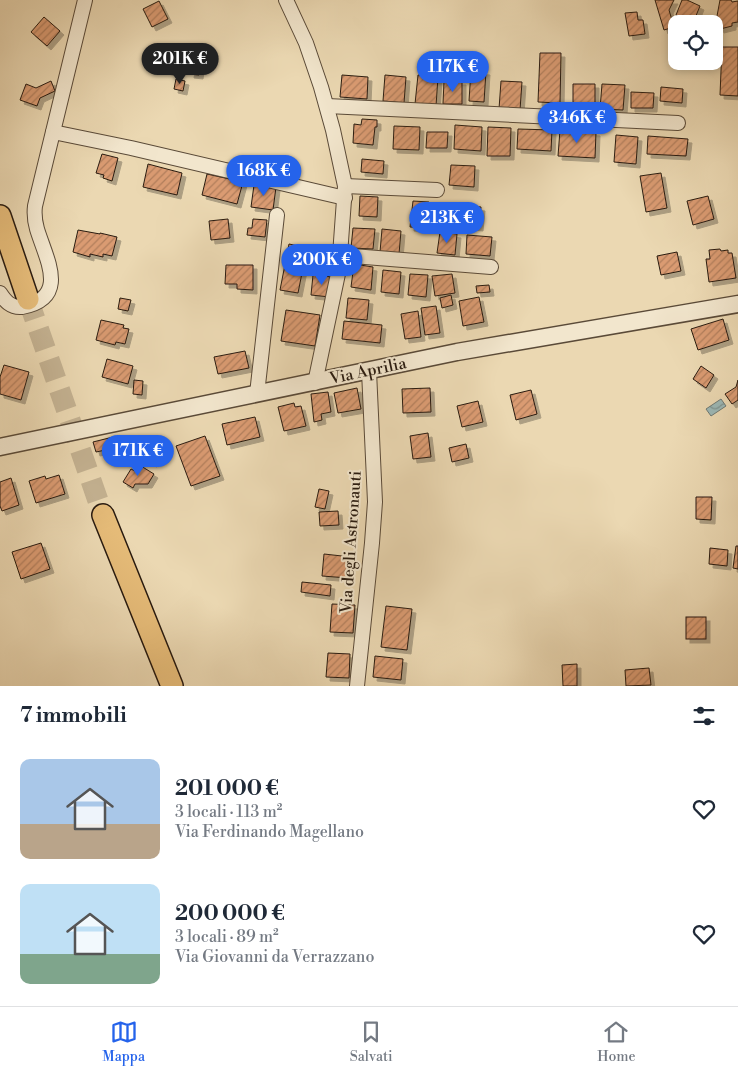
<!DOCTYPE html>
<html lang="it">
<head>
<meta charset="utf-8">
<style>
	body { margin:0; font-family:"Libre Bodoni",serif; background:#f2f2f3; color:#1f2937; height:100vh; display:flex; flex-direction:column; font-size:19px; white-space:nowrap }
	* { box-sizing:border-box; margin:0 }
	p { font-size:16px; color:#747a83 }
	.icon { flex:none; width:28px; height:28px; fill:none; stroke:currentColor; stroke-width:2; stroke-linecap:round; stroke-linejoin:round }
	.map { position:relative; height:686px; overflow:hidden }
	.side { display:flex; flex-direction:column; background:#fff; flex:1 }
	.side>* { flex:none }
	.tools { position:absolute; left:668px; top:15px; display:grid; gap:10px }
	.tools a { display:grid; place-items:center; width:55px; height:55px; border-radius:10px; background:#fff; box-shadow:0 2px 8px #0003; font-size:25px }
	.price { position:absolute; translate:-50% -42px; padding:0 11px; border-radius:18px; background:#2563eb; color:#fff; font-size:16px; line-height:32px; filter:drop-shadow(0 1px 2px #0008) }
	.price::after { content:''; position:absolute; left:50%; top:30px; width:15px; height:11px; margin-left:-8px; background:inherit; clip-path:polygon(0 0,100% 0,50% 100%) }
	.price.on { background:#222; color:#fff }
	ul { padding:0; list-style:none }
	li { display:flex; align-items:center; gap:15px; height:125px; padding:0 20px }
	li span { display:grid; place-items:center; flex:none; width:140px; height:100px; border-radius:10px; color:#555 }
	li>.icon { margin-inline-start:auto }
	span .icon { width:60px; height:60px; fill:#fffc; stroke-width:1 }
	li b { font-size:21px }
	h2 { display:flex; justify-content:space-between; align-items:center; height:60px; padding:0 20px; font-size:21px }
	.tabs { display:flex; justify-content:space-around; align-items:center; height:70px; border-top:1px solid #e0e1e3; background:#fff; font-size:14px; color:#747a83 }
	.tabs a { display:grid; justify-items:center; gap:2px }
	.tabs .on { color:#2563eb }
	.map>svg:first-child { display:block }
	.water { fill:url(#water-waves); stroke:#6e7974 }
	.building { fill:url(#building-hatch); stroke:#291b10; filter:url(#shadow) }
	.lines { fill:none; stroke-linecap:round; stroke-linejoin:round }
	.primary-tunnel { stroke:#c4b292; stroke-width:21; stroke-dasharray:21 11; stroke-linecap:butt }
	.minor-casing { stroke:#5a4a38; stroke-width:16 }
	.tertiary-casing { stroke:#5a4a38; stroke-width:19 }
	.primary-casing { stroke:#291b10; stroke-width:24 }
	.minor { stroke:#f2e6cd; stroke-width:14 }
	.tertiary { stroke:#f2e6cd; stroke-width:16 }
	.primary { stroke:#e6bc79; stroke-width:21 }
	.labels { text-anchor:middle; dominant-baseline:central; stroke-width:4; stroke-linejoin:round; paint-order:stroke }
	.street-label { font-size:16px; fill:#291b10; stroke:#f2e6cd }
</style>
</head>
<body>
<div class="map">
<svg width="738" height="686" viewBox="0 0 738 686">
	<defs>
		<pattern id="water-waves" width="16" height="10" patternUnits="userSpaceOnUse" patternTransform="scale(1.25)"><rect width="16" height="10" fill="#9cb8b6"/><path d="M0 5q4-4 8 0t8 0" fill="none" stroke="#7f9593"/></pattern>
		<pattern id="building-hatch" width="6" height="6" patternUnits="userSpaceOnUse" patternTransform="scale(1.25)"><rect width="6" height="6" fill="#da9b72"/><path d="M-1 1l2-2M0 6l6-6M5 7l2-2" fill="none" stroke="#b17e5c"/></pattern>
		<filter id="shadow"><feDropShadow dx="4" dy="4" stdDeviation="0" flood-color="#0004"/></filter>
	</defs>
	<rect width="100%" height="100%" fill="#ebd8b2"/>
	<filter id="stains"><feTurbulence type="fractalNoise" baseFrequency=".004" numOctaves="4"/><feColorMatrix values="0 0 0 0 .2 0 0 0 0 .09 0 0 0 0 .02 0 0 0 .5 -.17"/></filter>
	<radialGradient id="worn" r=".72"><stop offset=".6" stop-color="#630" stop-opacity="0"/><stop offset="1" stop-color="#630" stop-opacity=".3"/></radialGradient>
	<!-- water -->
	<polygon class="water" points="721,399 726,406 711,416 706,409"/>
	<!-- building -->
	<g class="building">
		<polygon points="655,0 674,0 669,10 674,27 664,30"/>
		<polygon points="682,0 687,0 700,6 693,23 676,15"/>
		<polygon points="720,0 731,0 732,2 738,1 738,22 732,23 732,26 720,29 717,16"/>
		<polygon points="159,1 168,19 152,27 143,9"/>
		<polygon points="637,12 638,20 643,20 645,34 629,36 625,13"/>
		<polygon points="44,17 60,31 47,46 31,32"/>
		<polygon points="722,47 738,47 738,96 720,95"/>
		<polygon points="187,52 202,55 199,75 190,74 191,68 185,67"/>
		<polygon points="169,53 177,55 172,72 164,70"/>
		<polygon points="540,53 561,53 560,103 538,102"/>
		<polygon points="684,61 700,61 700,62 685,65"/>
		<polygon points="471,70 486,71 484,102 469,101"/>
		<polygon points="342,75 368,77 367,99 340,97"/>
		<polygon points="385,75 406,77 404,103 383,101"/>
		<polygon points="418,75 438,77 436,106 415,104"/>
		<polygon points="176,79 185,81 183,91 174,89"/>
		<polygon points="51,81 55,91 40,98 37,106 20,100 26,84 36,88"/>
		<polygon points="444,81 462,81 462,104 443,104"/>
		<polygon points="501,81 522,82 520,110 499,109"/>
		<polygon points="573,84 595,84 595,111 573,110"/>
		<polygon points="602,84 625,85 623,110 600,109"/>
		<polygon points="661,87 683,89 682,103 660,101"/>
		<polygon points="631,92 654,93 653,108 631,108"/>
		<polygon points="362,119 377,120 377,127 375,127 373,145 353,143 354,124 361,125"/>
		<polygon points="455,125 482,127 481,151 454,149"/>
		<polygon points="394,126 420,127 419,150 393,149"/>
		<polygon points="488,127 511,128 510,156 487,156"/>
		<polygon points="518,129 552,130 551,151 517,149"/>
		<polygon points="560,130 596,132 595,158 558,156"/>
		<polygon points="427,132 448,132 447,148 426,148"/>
		<polygon points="616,135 638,137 636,164 614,162"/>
		<polygon points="648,136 688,139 686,156 647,154"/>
		<polygon points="102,154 118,158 112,181 103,178 104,175 96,173"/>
		<polygon points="362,159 384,161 383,174 361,172"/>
		<polygon points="148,164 182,173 177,195 143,187"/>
		<polygon points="451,165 475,166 474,187 449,185"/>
		<polygon points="661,173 667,208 646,212 640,176"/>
		<polygon points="207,174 243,182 237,204 202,195"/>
		<polygon points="254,185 276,187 273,210 251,207"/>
		<polygon points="360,196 378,197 377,217 359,216"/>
		<polygon points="708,196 714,219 693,225 687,201"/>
		<polygon points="413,201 429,202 427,228 410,227"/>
		<polygon points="462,205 481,207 479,227 456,225 456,216 461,217"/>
		<polygon points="228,219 230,238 211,240 209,221"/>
		<polygon points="253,219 267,220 265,237 247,235 248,228 252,228"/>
		<polygon points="353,228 375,229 373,249 351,248"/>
		<polygon points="382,229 401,231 399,254 380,252"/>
		<polygon points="78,230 100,234 100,233 117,237 112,256 103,254 103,257 90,254 90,257 73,252"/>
		<polygon points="440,232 457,234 455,255 437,253"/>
		<polygon points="467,235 492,237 490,256 466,254"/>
		<polygon points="289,244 307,248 298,293 280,290"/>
		<polygon points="720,249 721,251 728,250 728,253 732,253 736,278 709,282 706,259 710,259 709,250"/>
		<polygon points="677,252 681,271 661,275 657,256"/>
		<polygon points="354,264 373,267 371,290 351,287"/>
		<polygon points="226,265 253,265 253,290 237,289 237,284 225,284"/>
		<polygon points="383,270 401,272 399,294 381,292"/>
		<polygon points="410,274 428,275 426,297 408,295"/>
		<polygon points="452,274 455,293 435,296 432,276"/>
		<polygon points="313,275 332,277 330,297 311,295"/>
		<polygon points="489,285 490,292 477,293 476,286"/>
		<polygon points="451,295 453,305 442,308 440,298"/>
		<polygon points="479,297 484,322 463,326 459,301"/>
		<polygon points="120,298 131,300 128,311 118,309"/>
		<polygon points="348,298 369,300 367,320 346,318"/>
		<polygon points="436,306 440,333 425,335 421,308"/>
		<polygon points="286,310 320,315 315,346 281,341"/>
		<polygon points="418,311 421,337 405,339 401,314"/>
		<polygon points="723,319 729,340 698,350 691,329"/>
		<polygon points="101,320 124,325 123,328 129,329 125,344 116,342 115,345 96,340"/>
		<polygon points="344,321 382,325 380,343 342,339"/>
		<polygon points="245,351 249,368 218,374 214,357"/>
		<polygon points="107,359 133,366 128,384 102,377"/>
		<polygon points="4,365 29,372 21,400 0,394 0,377"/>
		<polygon points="701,366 714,375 706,388 693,379"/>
		<polygon points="134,380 143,381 142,395 133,394"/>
		<polygon points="738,380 738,400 732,404 725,394 736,387"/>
		<polygon points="357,388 361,409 338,413 334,393"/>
		<polygon points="430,388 431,412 403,413 402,389"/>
		<polygon points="531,390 537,414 516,420 510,395"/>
		<polygon points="328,392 331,412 321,414 322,420 314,422 311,394"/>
		<polygon points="478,401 483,422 462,427 457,406"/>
		<polygon points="294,403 295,407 301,406 306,426 284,431 278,407"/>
		<polygon points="255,417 260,437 227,445 222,424"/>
		<polygon points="428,433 431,457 413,459 410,436"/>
		<polygon points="151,436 160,460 152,463 143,439"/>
		<polygon points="205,436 220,476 191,486 176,446"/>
		<polygon points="113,437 115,448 96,452 93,442"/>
		<polygon points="466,444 469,458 452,462 449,448"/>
		<polygon points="141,466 154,474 148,484 135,484 133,488 123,482 131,469 137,472"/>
		<polygon points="59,475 65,494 36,503 29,481 45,476 46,479"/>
		<polygon points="11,478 19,505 2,511 0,506 0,482"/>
		<polygon points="319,489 329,491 325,509 315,507"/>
		<polygon points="696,497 712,497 711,520 696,519"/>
		<polygon points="338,511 339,525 320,526 319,512"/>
		<polygon points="41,543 50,569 21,579 12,552"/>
		<polygon points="736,546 738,546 738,569 733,568"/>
		<polygon points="710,548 728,550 727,566 709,564"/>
		<polygon points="324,554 351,557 348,578 322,576"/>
		<polygon points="302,582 331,585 330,596 301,592"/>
		<polygon points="332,604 355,605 353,633 330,632"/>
		<polygon points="386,606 412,609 407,650 381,647"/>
		<rect x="686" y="617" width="20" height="22"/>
		<polygon points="328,653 350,654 349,678 326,677"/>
		<polygon points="375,656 403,659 401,680 373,677"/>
		<polygon points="577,664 577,686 563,686 562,665"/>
		<polygon points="649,668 651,685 626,686 625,670"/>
	</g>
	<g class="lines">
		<!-- primary-tunnel -->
		<polyline class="primary-tunnel" points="28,299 103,515"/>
		<defs>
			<g id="minor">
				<polyline points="286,0 306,43 321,87 333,130 345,186 339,269 315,383"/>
				<polyline points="327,106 678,123"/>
				<polyline points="53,132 131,148 345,198"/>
				<polyline points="345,186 437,190"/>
				<polyline points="340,255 491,267"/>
				<path d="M0,293C5,301 11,308 22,307C70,298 46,259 37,229C35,222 34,214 35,206L85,0"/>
				<polyline points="257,394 277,215"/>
				<polyline points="357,686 372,543 375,502 369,371"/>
			</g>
			<polyline id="tertiary" points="0,447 457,352 738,304"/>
			<g id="primary">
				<polyline points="0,216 28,299"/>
				<polyline points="103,515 172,686"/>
			</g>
		</defs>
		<!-- minor casing -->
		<use href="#minor" class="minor-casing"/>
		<!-- tertiary casing -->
		<use href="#tertiary" class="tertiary-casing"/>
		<!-- primary casing -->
		<use href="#primary" class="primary-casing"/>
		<!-- minor -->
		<use href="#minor" class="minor"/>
		<!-- tertiary -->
		<use href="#tertiary" class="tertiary"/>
		<!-- primary -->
		<use href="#primary" class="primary"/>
	</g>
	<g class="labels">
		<!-- street labels -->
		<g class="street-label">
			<text transform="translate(368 371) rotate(-12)">Via Aprilia</text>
			<text transform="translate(351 542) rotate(-86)">Via degli Astronauti</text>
		</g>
	</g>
	<rect width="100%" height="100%" filter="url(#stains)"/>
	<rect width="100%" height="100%" fill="url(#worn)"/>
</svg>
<div class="tools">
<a><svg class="icon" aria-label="locate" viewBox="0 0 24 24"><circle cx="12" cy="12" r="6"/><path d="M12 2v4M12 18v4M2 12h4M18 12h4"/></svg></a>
</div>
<b class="price on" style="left:180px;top:85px">201K €</b>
<b class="price" style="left:453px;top:93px">117K €</b>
<b class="price" style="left:577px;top:144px">346K €</b>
<b class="price" style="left:264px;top:197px">168K €</b>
<b class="price" style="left:447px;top:244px">213K €</b>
<b class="price" style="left:322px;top:286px">200K €</b>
<b class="price" style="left:138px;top:477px">171K €</b>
</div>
<section class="side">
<h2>7 immobili<svg class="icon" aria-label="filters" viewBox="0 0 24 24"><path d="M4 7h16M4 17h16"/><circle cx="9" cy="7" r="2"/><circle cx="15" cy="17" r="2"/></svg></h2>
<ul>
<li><span style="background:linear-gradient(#a9c7e8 65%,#b9a48a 0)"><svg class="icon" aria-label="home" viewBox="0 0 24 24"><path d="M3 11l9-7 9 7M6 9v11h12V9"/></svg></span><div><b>201 000 €</b><p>3 locali · 113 m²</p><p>Via Ferdinando Magellano</p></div><svg class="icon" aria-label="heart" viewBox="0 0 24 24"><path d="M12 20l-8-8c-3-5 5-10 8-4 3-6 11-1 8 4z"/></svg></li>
<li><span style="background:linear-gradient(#bfe0f5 70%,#7fa58c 0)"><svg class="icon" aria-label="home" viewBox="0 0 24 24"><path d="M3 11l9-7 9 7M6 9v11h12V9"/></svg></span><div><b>200 000 €</b><p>3 locali · 89 m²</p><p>Via Giovanni da Verrazzano</p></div><svg class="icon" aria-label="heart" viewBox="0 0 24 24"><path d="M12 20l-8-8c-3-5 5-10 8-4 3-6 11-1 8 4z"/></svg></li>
</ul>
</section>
<nav class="tabs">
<a class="on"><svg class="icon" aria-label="map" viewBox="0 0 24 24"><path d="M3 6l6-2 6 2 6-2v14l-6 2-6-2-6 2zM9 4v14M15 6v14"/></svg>Mappa</a>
<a><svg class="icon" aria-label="saved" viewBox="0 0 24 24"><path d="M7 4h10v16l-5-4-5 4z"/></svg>Salvati</a>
<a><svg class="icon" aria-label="home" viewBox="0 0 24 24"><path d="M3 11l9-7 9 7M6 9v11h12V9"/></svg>Home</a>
</nav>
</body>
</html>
